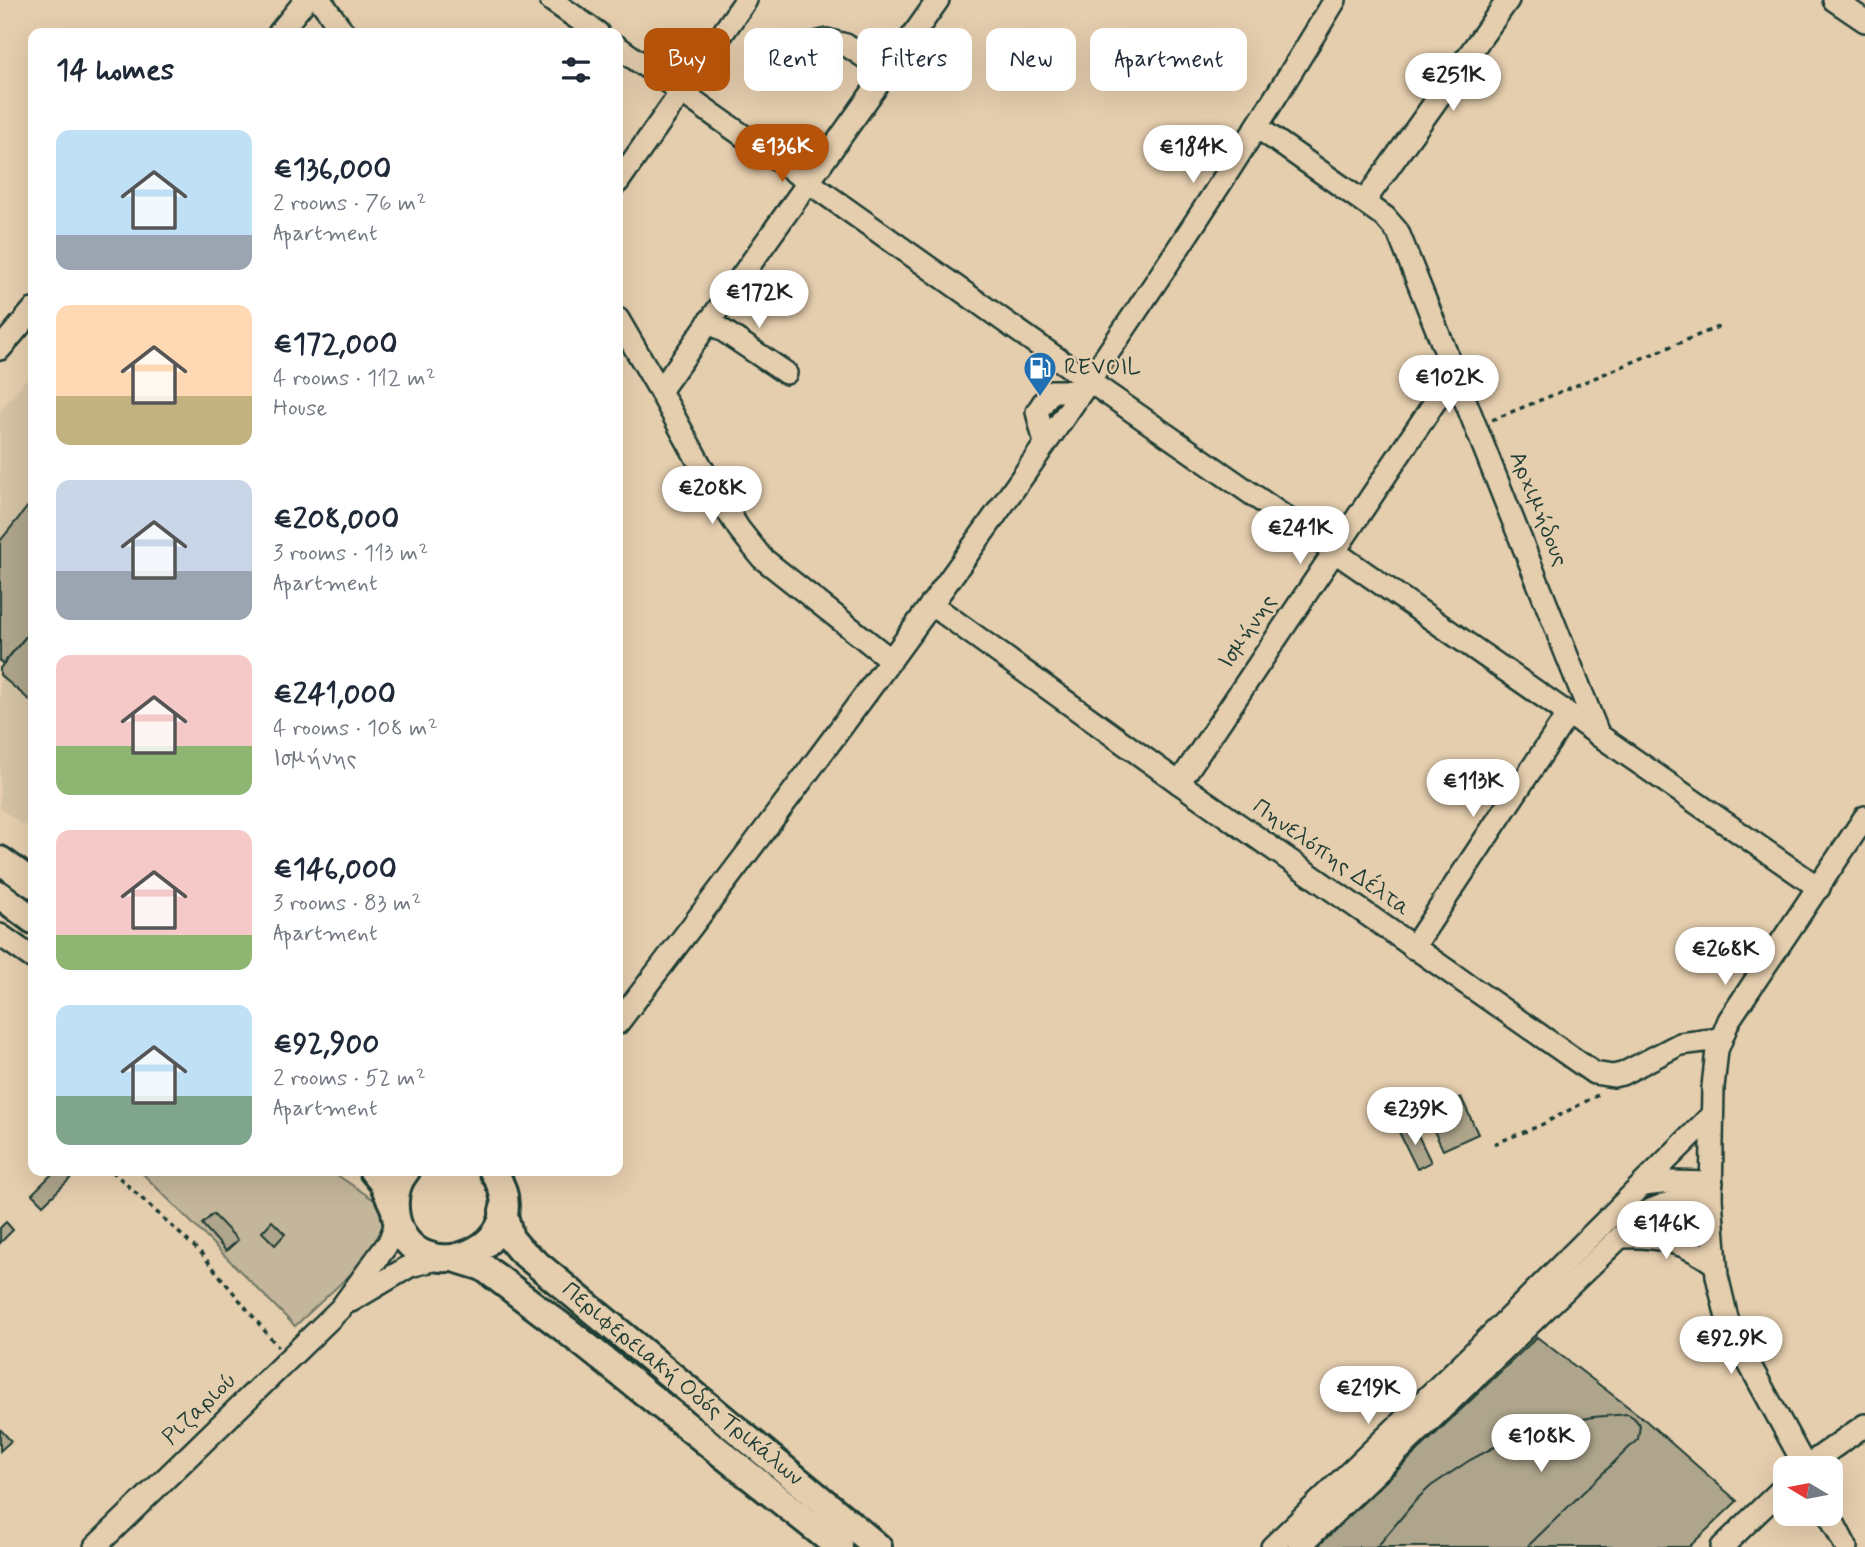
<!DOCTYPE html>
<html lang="en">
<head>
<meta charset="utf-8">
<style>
	body { margin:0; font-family:Mynerve,sans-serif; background:#f6f6f7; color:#1f2937; height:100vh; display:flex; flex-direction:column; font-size:26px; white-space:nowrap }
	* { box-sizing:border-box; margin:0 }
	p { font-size:23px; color:#747a83 }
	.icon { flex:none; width:38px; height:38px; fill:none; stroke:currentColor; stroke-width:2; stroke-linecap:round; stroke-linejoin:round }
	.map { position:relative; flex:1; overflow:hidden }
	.panel { position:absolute; left:28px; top:28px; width:595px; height:1148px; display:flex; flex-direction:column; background:#fff; border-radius:14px; box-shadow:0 7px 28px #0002 }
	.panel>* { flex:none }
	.guide { position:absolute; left:644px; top:28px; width:665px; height:63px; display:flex; gap:14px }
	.needle { width:46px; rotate:280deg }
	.controls { position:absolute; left:1773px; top:1456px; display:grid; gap:14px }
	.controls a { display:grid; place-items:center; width:70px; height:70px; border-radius:14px; background:#fff; box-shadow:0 7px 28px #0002; font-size:35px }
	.price { position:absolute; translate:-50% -60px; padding:0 16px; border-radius:24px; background:#fff; color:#222; font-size:23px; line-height:46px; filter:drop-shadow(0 2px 4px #0008) }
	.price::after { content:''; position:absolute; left:50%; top:42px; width:21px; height:16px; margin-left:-10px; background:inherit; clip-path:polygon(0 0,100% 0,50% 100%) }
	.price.active { background:#b45309; color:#fff }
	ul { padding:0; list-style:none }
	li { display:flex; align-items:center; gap:21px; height:175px; padding:0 28px }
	li span { display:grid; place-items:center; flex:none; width:196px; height:140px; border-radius:14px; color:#555 }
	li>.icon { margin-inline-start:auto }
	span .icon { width:84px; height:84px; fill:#fffc; stroke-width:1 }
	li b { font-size:30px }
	h2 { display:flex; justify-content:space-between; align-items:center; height:84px; padding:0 28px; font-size:30px }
	.pill { padding:0 24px; border-radius:14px; background:#fff; box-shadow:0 7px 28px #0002; font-size:24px; line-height:63px }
	.pill.active { background:#b45309; color:#fff }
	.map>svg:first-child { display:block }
	.built { fill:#d4c2a4 }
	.green { fill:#c4b69a; stroke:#727a67; stroke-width:2 }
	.building { fill:#aea58c; stroke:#1f3d34; stroke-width:2 }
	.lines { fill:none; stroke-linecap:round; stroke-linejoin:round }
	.minor-casing { stroke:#1f3d34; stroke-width:26 }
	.major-casing { stroke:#1f3d34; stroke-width:32 }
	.path { stroke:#1f3d34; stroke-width:3.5; stroke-dasharray:5 5; stroke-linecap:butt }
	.minor { stroke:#e5ceae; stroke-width:21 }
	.major { stroke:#e5ceae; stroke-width:26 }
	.labels { text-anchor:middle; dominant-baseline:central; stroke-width:5; stroke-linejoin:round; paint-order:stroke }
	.poi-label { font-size:23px; fill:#1f3d34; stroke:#e5ceae; text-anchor:start }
	.street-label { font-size:23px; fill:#1f3d34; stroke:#e5ceae }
</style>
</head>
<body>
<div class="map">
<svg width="1865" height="1547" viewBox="0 0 1865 1547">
	<rect width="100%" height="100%" fill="#e5ceae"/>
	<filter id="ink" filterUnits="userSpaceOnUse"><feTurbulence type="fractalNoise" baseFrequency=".0143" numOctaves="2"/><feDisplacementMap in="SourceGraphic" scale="14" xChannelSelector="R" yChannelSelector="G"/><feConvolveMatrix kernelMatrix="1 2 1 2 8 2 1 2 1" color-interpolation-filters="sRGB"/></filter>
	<g filter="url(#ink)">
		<!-- built -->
		<polygon class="built" points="33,371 33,813 24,826 0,808 0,411"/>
		<!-- green -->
		<polygon class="green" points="140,1171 331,1171 377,1202 386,1214 383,1244 295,1326"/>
		<!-- building -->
		<g class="building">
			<polygon points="33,500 33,628 3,664 0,661 0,541"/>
			<polygon points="28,634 33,638 33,703 0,675 0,668"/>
			<polygon points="1461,1097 1478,1134 1443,1150 1426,1114"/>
			<polygon points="1413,1125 1431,1162 1417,1169 1399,1132"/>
			<polygon points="55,1171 78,1171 43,1205 32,1194"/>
			<polygon points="213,1214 238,1240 226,1251 202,1224"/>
			<polygon points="272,1221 285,1234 275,1245 262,1232"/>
			<polygon points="6,1222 13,1230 0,1243 0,1228"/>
			<polygon points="1537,1337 1644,1419 1737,1501 1689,1547 1317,1547"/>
			<polygon points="1628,1414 1634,1418 1640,1425 1638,1439 1527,1547 1377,1547 1416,1500 1431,1486 1470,1460 1504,1442 1550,1426 1593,1417"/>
			<polygon points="0,1429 11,1441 0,1451"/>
		</g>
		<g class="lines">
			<defs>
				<g id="minor">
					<polyline points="320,0 344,33"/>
					<polyline points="551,0 598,33"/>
					<polyline points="1834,0 1865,21"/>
					<polyline points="279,33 306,0"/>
					<polyline points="811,44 827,40 846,45 887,72"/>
					<polyline points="618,47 1089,381 1819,888"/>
					<polyline points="1257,127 1385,217 1398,232 1599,736"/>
					<polyline points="618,182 746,0"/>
					<polyline points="1364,202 1508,0"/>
					<polyline points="618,319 660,391 715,492 739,529 762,558 891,660"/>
					<polyline points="709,321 786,373"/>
					<polyline points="0,349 33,310"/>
					<polyline points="660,391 938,0"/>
					<polyline points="1045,443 1037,412 1051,391 1082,391"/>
					<polyline points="931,604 1179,783 1594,1073 1613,1076 1622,1074 1680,1044 1720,1039"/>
					<polyline points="1179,783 1455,372"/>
					<polyline points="0,935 33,958"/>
					<polyline points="1413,948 1568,714"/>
					<path d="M618,1023C871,693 1120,357 1335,0"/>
					<polyline points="1643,1185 1670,1182 1712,1183"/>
					<path d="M1621,1237C1659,1235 1687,1243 1716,1265"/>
					<polyline points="351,1301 410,1266 441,1258"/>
					<polyline points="1804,1468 1865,1425"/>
					<polyline points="1806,1468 1735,1338 1727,1318 1717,1276 1711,1199 1713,1087 1717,1050 1729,1020 1865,817"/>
					<polyline points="1829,1514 1846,1547"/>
					<polyline points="95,1547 341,1308 389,1242 397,1221"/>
					<polyline points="1272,1547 1472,1354 1712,1115"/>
					<path d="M1299,1547L1645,1213C1667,1201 1687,1199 1711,1199"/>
					<polyline points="1722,1547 1785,1486"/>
				</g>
				<g id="major">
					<polyline points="0,860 33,884"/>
					<polyline points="0,895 33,920"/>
					<polyline points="373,1171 383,1183 394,1207"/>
					<path d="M406,1171C395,1184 393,1200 396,1217C413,1298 544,1247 493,1171"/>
					<path id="s1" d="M503,1211L510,1238L520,1250L878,1547"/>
					<polyline points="454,1258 483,1267 565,1329 839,1547"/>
				</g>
			</defs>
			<!-- minor casing -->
			<use href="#minor" class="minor-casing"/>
			<!-- major casing -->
			<use href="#major" class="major-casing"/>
			<!-- path -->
			<g class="path">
				<polyline points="1492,420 1723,325"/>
				<polyline points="1494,1144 1539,1126 1600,1094"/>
				<polyline points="112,1171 201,1253 278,1347"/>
			</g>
			<!-- minor -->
			<use href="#minor" class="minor"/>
			<!-- major -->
			<use href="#major" class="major"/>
		</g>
	</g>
	<!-- icons -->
	<defs>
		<symbol id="fuel-pin" viewBox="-11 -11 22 30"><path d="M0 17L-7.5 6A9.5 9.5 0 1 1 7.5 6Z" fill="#1f6fb2" stroke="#e5ceae"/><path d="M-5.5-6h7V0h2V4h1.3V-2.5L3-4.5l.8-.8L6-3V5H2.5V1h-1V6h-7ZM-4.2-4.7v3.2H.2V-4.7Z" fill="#fff"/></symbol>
	</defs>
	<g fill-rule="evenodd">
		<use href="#fuel-pin" x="1021" y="349" width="38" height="52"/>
	</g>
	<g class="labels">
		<!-- poi labels -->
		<g class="poi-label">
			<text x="1064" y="368">REVOIL</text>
		</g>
		<!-- street labels -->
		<g class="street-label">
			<text transform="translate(1538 509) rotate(68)">Αρχιμήδους</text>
			<text transform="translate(1248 632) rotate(-56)">Ισμήνης</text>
			<text transform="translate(1331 858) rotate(35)">Πηνελόπης Δέλτα</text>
			<text stroke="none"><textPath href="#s1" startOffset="254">Περιφερειακή Οδός Τρικάλων</textPath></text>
			<text transform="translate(200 1409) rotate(-44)">Ριζαριού</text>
		</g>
	</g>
</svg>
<div class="controls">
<a><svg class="needle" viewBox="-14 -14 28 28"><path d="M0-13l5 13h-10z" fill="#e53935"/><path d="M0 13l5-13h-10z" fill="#747a83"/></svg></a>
</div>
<b class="price" style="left:1453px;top:113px">€251K</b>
<b class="price active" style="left:782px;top:184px">€136K</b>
<b class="price" style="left:1193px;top:185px">€184K</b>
<b class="price" style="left:759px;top:330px">€172K</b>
<b class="price" style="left:1449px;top:415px">€102K</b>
<b class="price" style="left:712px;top:526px">€208K</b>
<b class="price" style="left:1300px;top:566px">€241K</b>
<b class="price" style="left:1473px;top:819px">€113K</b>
<b class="price" style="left:1725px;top:987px">€268K</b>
<b class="price" style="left:1415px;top:1147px">€239K</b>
<b class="price" style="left:1666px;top:1261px">€146K</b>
<b class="price" style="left:1731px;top:1376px">€92.9K</b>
<b class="price" style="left:1368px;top:1426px">€219K</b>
<b class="price" style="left:1541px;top:1474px">€108K</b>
<div class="guide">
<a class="pill active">Buy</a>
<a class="pill">Rent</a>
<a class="pill">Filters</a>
<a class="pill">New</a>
<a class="pill">Apartment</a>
</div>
<section class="panel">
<h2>14 homes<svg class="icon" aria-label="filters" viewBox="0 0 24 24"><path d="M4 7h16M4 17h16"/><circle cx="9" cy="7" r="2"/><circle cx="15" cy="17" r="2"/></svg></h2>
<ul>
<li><span style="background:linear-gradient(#bfe0f5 75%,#9aa5b1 0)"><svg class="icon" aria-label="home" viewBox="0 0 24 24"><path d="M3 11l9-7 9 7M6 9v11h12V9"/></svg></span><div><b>€136,000</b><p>2 rooms · 76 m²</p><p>Apartment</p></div></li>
<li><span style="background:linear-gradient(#ffd9b3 65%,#c2b280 0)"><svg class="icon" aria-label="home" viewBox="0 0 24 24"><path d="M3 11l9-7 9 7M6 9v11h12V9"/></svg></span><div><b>€172,000</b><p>4 rooms · 112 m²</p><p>House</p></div></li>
<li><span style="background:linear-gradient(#c9d6e8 65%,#9aa5b1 0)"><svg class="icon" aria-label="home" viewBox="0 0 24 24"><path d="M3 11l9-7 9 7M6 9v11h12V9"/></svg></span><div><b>€208,000</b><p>3 rooms · 113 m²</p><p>Apartment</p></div></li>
<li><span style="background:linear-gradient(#f6c9c9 65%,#8fb573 0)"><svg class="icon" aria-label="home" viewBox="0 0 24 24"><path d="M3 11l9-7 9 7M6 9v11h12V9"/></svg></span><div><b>€241,000</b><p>4 rooms · 108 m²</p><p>Ισμήνης</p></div></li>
<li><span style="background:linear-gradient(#f6c9c9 75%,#8fb573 0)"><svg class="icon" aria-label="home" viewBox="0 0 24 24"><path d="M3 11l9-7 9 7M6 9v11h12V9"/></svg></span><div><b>€146,000</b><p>3 rooms · 83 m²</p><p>Apartment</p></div></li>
<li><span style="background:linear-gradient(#bfe0f5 65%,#7fa58c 0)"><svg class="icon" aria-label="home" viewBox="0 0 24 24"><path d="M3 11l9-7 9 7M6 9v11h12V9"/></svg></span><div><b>€92,900</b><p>2 rooms · 52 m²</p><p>Apartment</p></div></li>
</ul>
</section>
</div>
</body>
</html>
